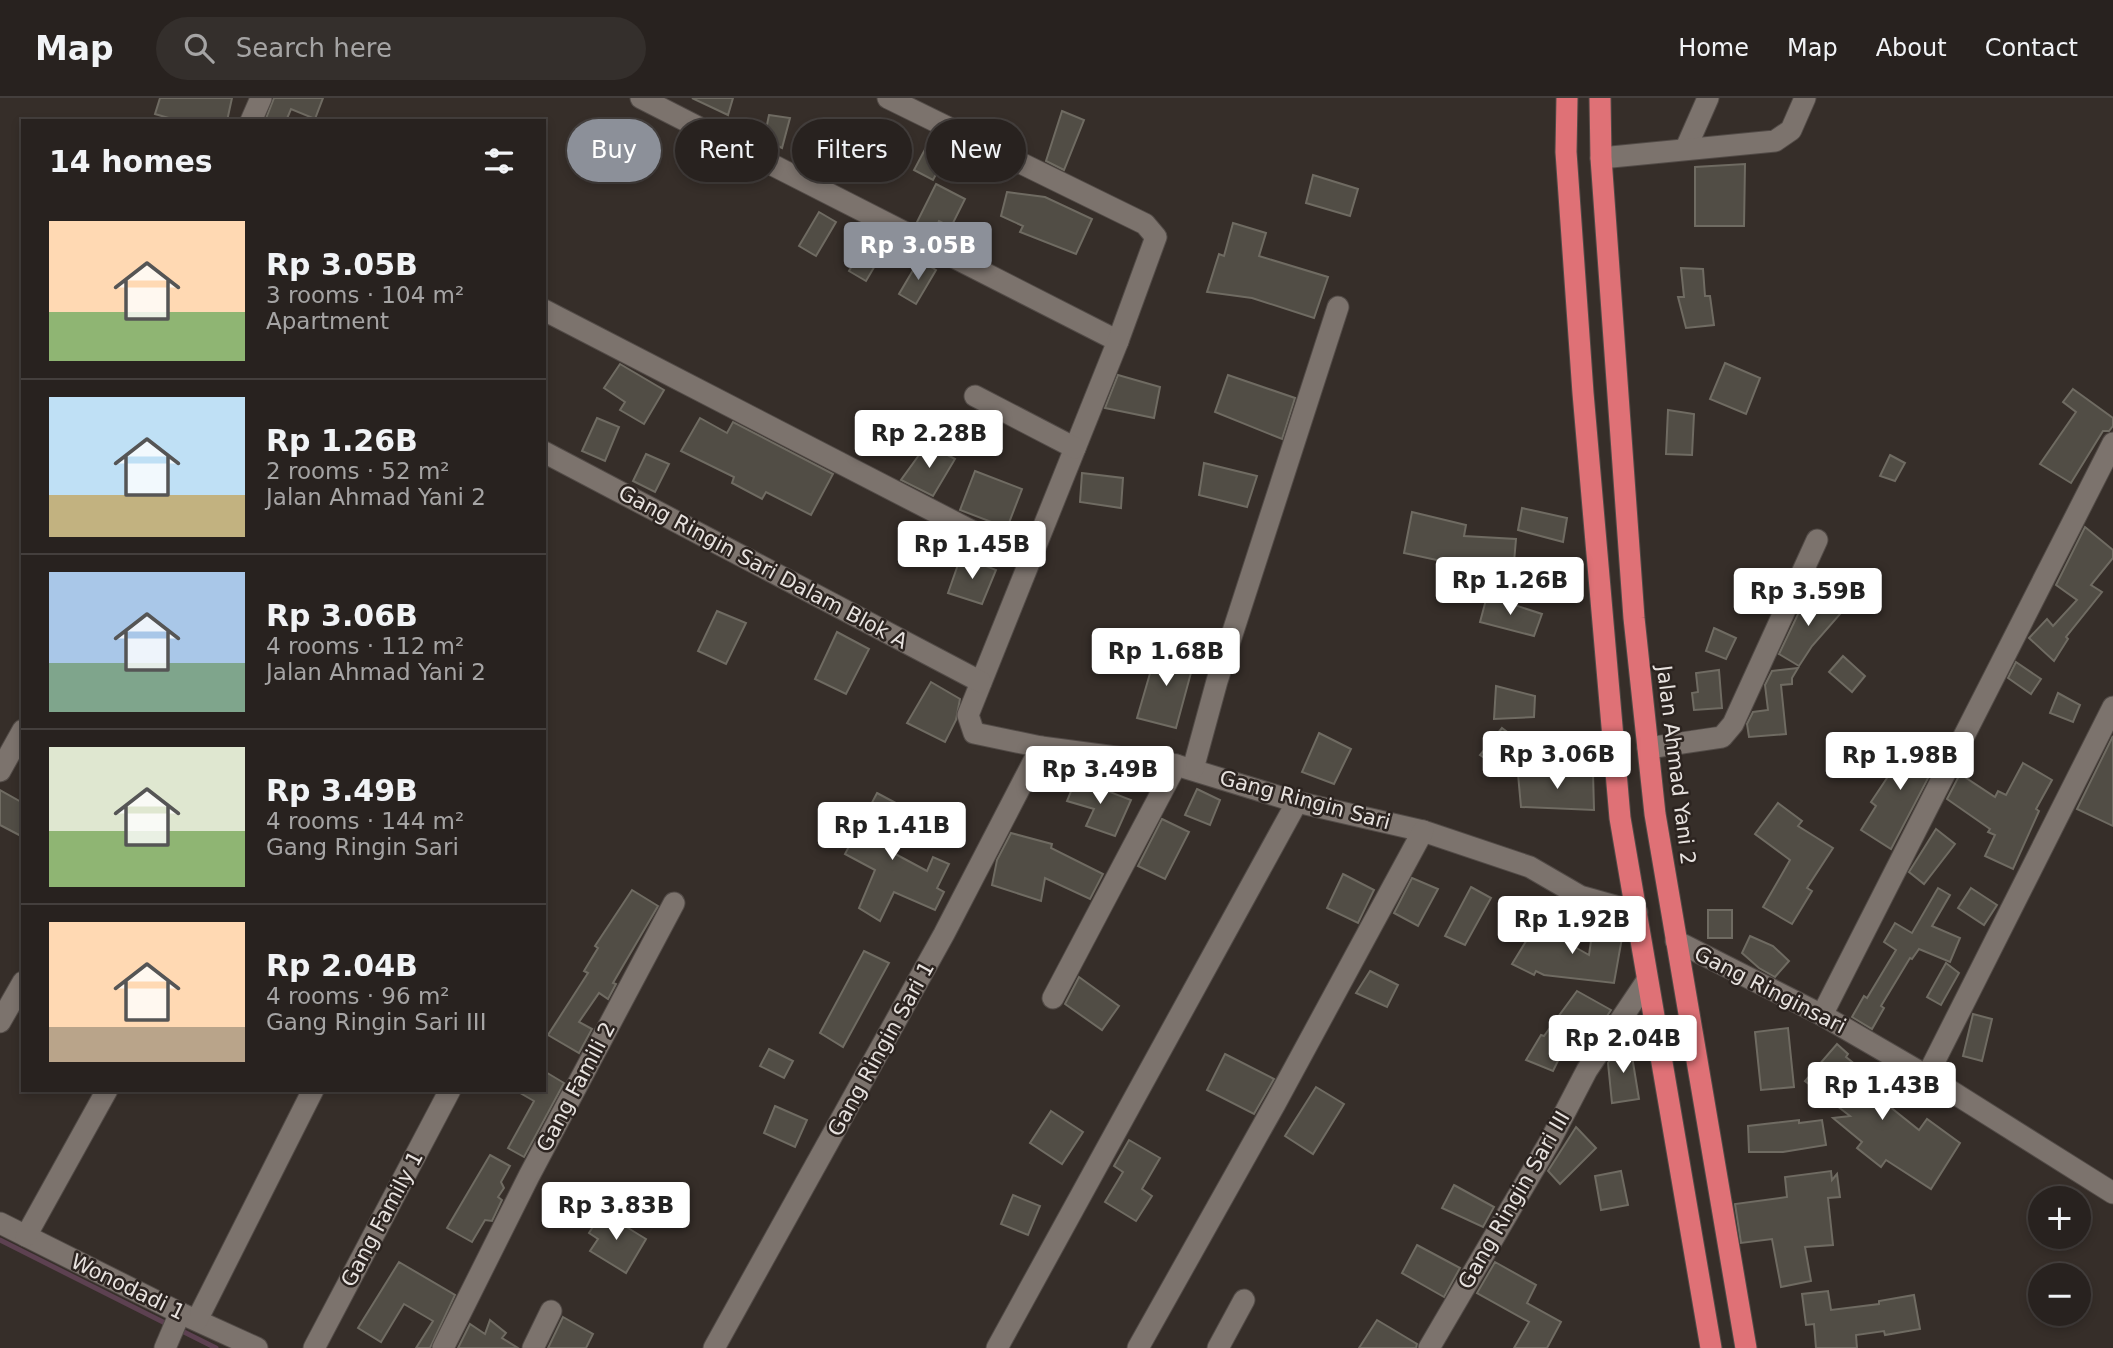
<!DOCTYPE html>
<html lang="en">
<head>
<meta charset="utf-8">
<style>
	body { margin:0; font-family:"DejaVu Sans",sans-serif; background:#342f2c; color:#f1f3f6; height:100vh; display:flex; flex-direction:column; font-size:26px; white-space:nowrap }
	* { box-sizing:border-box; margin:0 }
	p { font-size:23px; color:#a5a4a4 }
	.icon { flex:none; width:38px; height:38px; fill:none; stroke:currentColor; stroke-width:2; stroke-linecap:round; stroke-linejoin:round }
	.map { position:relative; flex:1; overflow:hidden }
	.sheet { position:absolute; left:21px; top:21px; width:525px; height:973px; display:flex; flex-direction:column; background:#28221f; border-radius:0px; box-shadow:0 4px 10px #0003,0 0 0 2px #443f3d }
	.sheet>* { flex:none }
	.banner { position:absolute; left:567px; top:21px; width:665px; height:63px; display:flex; gap:14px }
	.fabs { position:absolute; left:2028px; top:1088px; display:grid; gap:14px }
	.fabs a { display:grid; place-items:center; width:63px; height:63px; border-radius:50%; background:#28221f; box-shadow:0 4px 10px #0003,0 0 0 2px #443f3d; font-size:35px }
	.price { position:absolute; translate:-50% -60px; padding:0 16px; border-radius:7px; background:#fff; color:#222; font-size:23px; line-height:46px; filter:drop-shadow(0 2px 4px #0008) }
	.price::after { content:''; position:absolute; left:50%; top:42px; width:21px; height:16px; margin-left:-10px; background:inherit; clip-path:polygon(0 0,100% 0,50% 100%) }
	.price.selected { background:#8c9099; color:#fff }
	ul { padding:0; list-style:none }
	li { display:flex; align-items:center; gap:21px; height:175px; padding:0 28px }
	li+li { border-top:2px solid #443f3d }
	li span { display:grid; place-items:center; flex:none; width:196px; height:140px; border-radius:0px; color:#555 }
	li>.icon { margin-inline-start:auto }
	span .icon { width:84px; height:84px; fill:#fffc; stroke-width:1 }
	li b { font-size:30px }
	h2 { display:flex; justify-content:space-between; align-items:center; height:84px; padding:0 28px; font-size:30px }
	.pill { padding:0 24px; border-radius:32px; background:#28221f; box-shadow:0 4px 10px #0003,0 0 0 2px #443f3d; font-size:24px; line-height:63px }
	.pill.selected { background:#8c9099; color:#fff }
	header { display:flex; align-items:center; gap:42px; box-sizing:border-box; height:98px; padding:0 35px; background:#28221f; border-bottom:2px solid #443f3d }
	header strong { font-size:33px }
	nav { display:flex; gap:38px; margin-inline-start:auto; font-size:24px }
	.search { width:490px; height:63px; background:#342f2c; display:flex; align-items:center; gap:18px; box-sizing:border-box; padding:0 24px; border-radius:38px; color:#a5a4a4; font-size:26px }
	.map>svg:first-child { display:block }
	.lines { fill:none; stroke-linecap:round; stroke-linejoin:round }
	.stream { stroke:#5d4151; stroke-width:5 }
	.building { fill:#514d45; stroke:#6f6b62; stroke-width:2 }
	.minor-casing { stroke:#524b47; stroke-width:23 }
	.highway-casing { stroke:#524b47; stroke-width:23 }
	.minor { stroke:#7c736d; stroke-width:21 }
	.highway { stroke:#df7176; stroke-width:21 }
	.labels { text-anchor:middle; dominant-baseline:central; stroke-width:5; stroke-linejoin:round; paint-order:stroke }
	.street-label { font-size:21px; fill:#e7e2df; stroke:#2c2420 }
</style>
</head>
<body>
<header>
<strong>Map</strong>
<div class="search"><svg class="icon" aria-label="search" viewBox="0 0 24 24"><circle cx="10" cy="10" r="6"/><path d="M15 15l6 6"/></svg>Search here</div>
<nav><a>Home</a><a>Map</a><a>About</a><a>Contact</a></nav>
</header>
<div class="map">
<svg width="2113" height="1250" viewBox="0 0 2113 1250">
	<rect width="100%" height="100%" fill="#362e29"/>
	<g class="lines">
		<!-- stream -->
		<g class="stream">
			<polyline points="0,1142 169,1227"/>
			<polyline points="178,1231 216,1250"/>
		</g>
	</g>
	<!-- building -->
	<g class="building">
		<polygon points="160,0 232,0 227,23 179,23 155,16"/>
		<polygon points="274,0 323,0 315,21 291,11 286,23 265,23"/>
		<polygon points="692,0 733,0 728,17"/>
		<polygon points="1062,13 1084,22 1064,72 1046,63"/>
		<polygon points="769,17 790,20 782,50 764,41"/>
		<polygon points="931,40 950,50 933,82 914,72"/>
		<polygon points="1745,66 1744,128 1695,128 1695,69"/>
		<polygon points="1313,77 1358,91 1350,118 1306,105"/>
		<polygon points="936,86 965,101 951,129 939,123 934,134 916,126"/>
		<polygon points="1007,94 1045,99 1092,121 1076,156 1020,134 1023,128 1001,118"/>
		<polygon points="819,114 836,124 816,158 799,148"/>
		<polygon points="1233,125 1266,135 1259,158 1328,179 1314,220 1252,200 1207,194 1219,156 1224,158"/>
		<polygon points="869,139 886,149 866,183 849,173"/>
		<polygon points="919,162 936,172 916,206 899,196"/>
		<polygon points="1681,170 1703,171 1705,198 1710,198 1714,227 1686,230 1678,199 1684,199"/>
		<polygon points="1725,265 1760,280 1746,316 1710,301"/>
		<polygon points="620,266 664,292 644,326 620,312 625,304 604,290"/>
		<polygon points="1118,277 1160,289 1154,320 1105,310"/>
		<polygon points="1228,277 1295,300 1282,341 1215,314"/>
		<polygon points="2073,291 2113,320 2113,328 2109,333 2103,333 2071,385 2040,366 2076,314 2063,304"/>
		<polygon points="1668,312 1694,316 1692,357 1666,356"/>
		<polygon points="597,320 619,329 605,363 582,353"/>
		<polygon points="700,320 727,335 733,324 833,376 811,417 766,394 762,401 732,385 734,379 681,353"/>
		<polygon points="927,346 955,361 933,398 901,382"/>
		<polygon points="646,356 669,366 655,394 633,383"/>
		<polygon points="1890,357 1905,365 1895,383 1880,378"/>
		<polygon points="1204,365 1257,378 1247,409 1199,397"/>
		<polygon points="975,373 1022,391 1007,430 960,412"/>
		<polygon points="1082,375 1123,380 1121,410 1080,404"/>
		<polygon points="1522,410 1567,420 1563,444 1518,432"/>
		<polygon points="1412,414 1466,427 1464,438 1516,441 1513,476 1473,472 1474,470 1404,455"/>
		<polygon points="2085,429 2113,452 2113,460 2091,487 2102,494 2066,539 2068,541 2054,563 2029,540 2047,521 2053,528 2077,502 2056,487"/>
		<polygon points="961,458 996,472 982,506 948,495"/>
		<polygon points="1814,494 1841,515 1812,548 1799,568 1779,556 1799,514"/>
		<polygon points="1487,498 1542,516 1534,538 1480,524"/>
		<polygon points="717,513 746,525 726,566 698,553"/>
		<polygon points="1714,530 1736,540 1726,561 1706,553"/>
		<polygon points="837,534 869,551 846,596 815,581"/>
		<polygon points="1158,548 1195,560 1176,630 1137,620"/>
		<polygon points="1843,558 1865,578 1852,594 1829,574"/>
		<polygon points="2016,564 2041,581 2031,596 2008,580"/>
		<polygon points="1798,570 1792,580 1792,586 1781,587 1786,636 1749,639 1747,626 1753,614 1768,612 1765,587 1772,573"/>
		<polygon points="1719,572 1722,610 1694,612 1692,595 1698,594 1696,575"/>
		<polygon points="931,584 960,601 956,622 945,644 907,625"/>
		<polygon points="1496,588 1535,598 1534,619 1494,621"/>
		<polygon points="2058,595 2080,607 2073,624 2050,615"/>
		<polygon points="1502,630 1518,642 1495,667 1480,657"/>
		<polygon points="1319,635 1351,651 1334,686 1302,674"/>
		<polygon points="2113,638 2113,728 2077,711"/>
		<polygon points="1904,640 1938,657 1938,661 1891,751 1861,732 1876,708 1871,704 1899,662 1894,659"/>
		<polygon points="2023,665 2052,682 2036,711 2039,713 2013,771 1985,758 1995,737 1988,734 1990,731 1947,701 1960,676 1995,699 1998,693 2006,697"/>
		<polygon points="1593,674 1594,712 1521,709 1518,676"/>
		<polygon points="1076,681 1131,702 1115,738 1086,728 1094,711 1067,703"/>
		<polygon points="1197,691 1220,702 1210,727 1185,717"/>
		<polygon points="0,692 23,705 23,739 0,727"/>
		<polygon points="877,695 907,711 886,751 927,773 933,759 949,766 937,790 944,794 935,812 894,794 880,823 859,810 875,772 845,756"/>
		<polygon points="1778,705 1802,723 1798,728 1833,750 1807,790 1812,793 1792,826 1763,809 1790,762 1755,736"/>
		<polygon points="1162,721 1189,734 1165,781 1138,768"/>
		<polygon points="1936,731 1955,746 1924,786 1909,774"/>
		<polygon points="1011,735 1052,746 1051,750 1103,776 1090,801 1045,780 1041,803 992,787 997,762"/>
		<polygon points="1343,776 1374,792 1358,825 1327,810"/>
		<polygon points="1412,780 1438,791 1418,828 1394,815"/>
		<polygon points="1471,789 1491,800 1465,847 1445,838"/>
		<polygon points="1938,790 1950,797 1932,828 1960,840 1950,864 1919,851 1912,861 1910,860 1881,908 1884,910 1872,931 1852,919 1864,898 1867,900 1896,852 1884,844 1895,825 1912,835"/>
		<polygon points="1971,790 1997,807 1984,827 1958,810"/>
		<polygon points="632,792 658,808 613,885 616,886 608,901 599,895 579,924 592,931 579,955 548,937 588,875 584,873 598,850 595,848"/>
		<rect x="1708" y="812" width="24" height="28"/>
		<polygon points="1536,827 1589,857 1593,829 1623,834 1614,885 1544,877 1536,873 1534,877 1512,866"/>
		<polygon points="1750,838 1773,848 1789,863 1775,879 1759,870 1742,855"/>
		<polygon points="864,853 889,865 843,949 820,935"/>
		<polygon points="1946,865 1959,875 1941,907 1927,899"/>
		<polygon points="1370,873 1398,887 1387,909 1356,895"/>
		<polygon points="1079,879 1119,908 1102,932 1065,906"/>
		<polygon points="1577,893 1611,912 1594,938 1575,928 1553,973 1526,962 1541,937 1544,938"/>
		<polygon points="1973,916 1992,921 1982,963 1963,958"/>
		<polygon points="1788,930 1794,989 1761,992 1755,934"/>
		<polygon points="1629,940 1639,1001 1612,1005 1608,965 1624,941"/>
		<polygon points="1837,946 1848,956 1846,959 1867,976 1864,980 1888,999 1884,1004 1919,1032 1927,1021 1960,1045 1931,1091 1886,1062 1881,1069 1857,1050 1862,1044 1833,1020 1850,1018 1805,983"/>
		<polygon points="769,951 793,963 784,980 760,968"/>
		<polygon points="1225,956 1274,981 1254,1016 1207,992"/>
		<polygon points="544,973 564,985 524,1059 508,1050 534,1003 515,992 544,992"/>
		<polygon points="1316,989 1344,1006 1313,1056 1285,1038"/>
		<polygon points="775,1008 807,1022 795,1049 764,1035"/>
		<polygon points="1051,1013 1083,1034 1062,1066 1030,1045"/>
		<polygon points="1799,1022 1799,1025 1822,1022 1826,1047 1783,1054 1749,1054 1748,1028"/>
		<polygon points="1576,1029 1596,1050 1560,1086 1548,1073"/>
		<polygon points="1129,1042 1160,1060 1142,1091 1152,1098 1136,1123 1105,1104 1123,1074 1114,1068"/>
		<polygon points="490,1057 510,1068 501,1084 504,1090 498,1099 502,1102 492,1123 485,1122 472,1144 447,1130"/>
		<polygon points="1621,1073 1628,1107 1601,1112 1595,1078"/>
		<polygon points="1831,1073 1832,1082 1837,1076 1840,1099 1828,1100 1833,1147 1805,1149 1811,1183 1781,1189 1772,1141 1741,1145 1735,1106 1787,1099 1785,1079"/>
		<polygon points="1454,1087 1494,1109 1483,1129 1442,1110"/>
		<polygon points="1013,1097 1040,1108 1028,1137 1001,1126"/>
		<polygon points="602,1114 646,1141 626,1175 590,1153 598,1141 589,1135"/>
		<polygon points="1417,1147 1460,1170 1444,1199 1402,1175"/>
		<polygon points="399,1164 455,1197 430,1250 416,1250 433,1223 404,1206 381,1244 358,1230"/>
		<polygon points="1495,1164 1536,1187 1527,1205 1561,1224 1547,1250 1514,1250 1529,1224 1477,1195"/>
		<polygon points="1828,1193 1831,1212 1879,1206 1879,1203 1914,1197 1920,1231 1885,1237 1884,1233 1856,1237 1857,1250 1816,1250 1814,1226 1806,1227 1802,1196"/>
		<polygon points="563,1219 593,1236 586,1250 548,1250"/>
		<polygon points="490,1222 506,1235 502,1240 518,1250 458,1250 470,1226 485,1236"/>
		<polygon points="1377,1222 1417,1246 1416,1250 1359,1250"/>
	</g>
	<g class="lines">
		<defs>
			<g id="minor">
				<polyline points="641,0 1118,243"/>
				<polyline points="888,0 1145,126 1156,139 1118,243 968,617 974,635 1041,649 1176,667 1297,704 1423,733 1530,769 1580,798 1637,814"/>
				<polyline points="251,23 261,0"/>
				<polyline points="1686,50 1708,0"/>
				<polyline points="1601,60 1775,43 1791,32 1805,0"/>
				<polyline points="544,212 1030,463"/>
				<polyline points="975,298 1075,350"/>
				<polyline points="544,354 981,584"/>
				<polyline points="1648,650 1722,639 1733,626 1817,442"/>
				<polyline points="1193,671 1217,583 1338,209"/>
				<polyline points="0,673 23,632"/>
				<polyline points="1676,843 1822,917 1927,978 2113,1095"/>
				<polyline points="1053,900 1176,667"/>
				<polyline points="1822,917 2113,345"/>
				<polyline points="0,924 23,884"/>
				<polyline points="1927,978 2113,609"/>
				<polyline points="0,1125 180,1215 257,1250"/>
				<polyline points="26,1138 107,992"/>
				<polyline points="197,1222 313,992"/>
				<polyline points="165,1250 180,1215"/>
				<polyline points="314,1250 450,992"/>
				<polyline points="443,1250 529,1078 674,805"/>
				<polyline points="533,1250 551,1213"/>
				<polyline points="714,1250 944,836 1041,649"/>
				<polyline points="997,1250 1297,704"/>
				<polyline points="1138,1250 1275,1006 1423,733"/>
				<polyline points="1218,1250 1244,1202"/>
				<polyline points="1429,1250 1549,1045 1587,972 1646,884"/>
			</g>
			<g id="highway">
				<polyline points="1567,0 1566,54 1583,295 1620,720 1711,1250"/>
				<polyline points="1600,0 1601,60 1634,520 1655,716 1746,1250"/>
			</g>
		</defs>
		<!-- minor casing -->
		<use href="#minor" class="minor-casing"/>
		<!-- highway casing -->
		<use href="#highway" class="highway-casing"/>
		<!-- minor -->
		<use href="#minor" class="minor"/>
		<!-- highway -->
		<use href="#highway" class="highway"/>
	</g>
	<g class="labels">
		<!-- street labels -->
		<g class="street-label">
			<text transform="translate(763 469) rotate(28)">Gang Ringin Sari Dalam Blok A</text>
			<text transform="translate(1676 667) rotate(83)">Jalan Ahmad Yani 2</text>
			<text transform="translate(1305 702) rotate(15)">Gang Ringin Sari</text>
			<text transform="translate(1770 892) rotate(27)">Gang Ringinsari</text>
			<text transform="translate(881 951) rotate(-61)">Gang Ringin Sari 1</text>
			<text transform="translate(576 989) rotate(-62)">Gang Famili 2</text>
			<text transform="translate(1514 1102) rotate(-60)">Gang Ringin Sari III</text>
			<text transform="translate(382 1121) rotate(-62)">Gang Family 1</text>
			<text transform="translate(128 1189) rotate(26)">Wonodadi 1</text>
		</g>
	</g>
</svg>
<div class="fabs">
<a>+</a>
<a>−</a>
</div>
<b class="price selected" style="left:918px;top:184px">Rp 3.05B</b>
<b class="price" style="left:929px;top:372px">Rp 2.28B</b>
<b class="price" style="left:972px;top:483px">Rp 1.45B</b>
<b class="price" style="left:1510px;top:519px">Rp 1.26B</b>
<b class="price" style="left:1808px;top:530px">Rp 3.59B</b>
<b class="price" style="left:1166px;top:590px">Rp 1.68B</b>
<b class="price" style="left:1557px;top:693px">Rp 3.06B</b>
<b class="price" style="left:1900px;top:694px">Rp 1.98B</b>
<b class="price" style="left:1100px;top:708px">Rp 3.49B</b>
<b class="price" style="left:892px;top:764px">Rp 1.41B</b>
<b class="price" style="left:1572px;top:858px">Rp 1.92B</b>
<b class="price" style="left:1623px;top:977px">Rp 2.04B</b>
<b class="price" style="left:1882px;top:1024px">Rp 1.43B</b>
<b class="price" style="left:616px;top:1144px">Rp 3.83B</b>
<div class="banner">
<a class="pill selected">Buy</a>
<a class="pill">Rent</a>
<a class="pill">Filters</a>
<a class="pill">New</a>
</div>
<section class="sheet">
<h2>14 homes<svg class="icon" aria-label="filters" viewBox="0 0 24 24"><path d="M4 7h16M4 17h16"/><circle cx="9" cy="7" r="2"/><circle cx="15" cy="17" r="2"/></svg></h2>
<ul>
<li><span style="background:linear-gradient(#ffd9b3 65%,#8fb573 0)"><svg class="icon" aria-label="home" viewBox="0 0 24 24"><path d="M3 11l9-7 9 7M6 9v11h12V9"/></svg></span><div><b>Rp 3.05B</b><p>3 rooms · 104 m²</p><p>Apartment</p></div></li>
<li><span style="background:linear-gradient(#bfe0f5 70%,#c2b280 0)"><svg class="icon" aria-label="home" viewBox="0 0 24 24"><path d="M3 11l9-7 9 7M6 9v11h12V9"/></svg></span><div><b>Rp 1.26B</b><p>2 rooms · 52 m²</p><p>Jalan Ahmad Yani 2</p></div></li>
<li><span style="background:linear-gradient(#a9c7e8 65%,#7fa58c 0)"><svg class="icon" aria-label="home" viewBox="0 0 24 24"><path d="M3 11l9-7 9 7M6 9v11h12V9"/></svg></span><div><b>Rp 3.06B</b><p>4 rooms · 112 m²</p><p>Jalan Ahmad Yani 2</p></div></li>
<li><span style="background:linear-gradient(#dfe7d0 60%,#8fb573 0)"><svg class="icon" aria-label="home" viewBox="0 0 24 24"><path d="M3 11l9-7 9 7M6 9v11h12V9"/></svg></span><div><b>Rp 3.49B</b><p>4 rooms · 144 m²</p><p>Gang Ringin Sari</p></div></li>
<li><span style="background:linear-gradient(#ffd9b3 75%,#b9a48a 0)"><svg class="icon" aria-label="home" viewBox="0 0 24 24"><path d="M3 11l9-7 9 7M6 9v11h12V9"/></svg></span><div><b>Rp 2.04B</b><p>4 rooms · 96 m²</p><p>Gang Ringin Sari III</p></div></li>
</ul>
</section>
</div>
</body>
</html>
